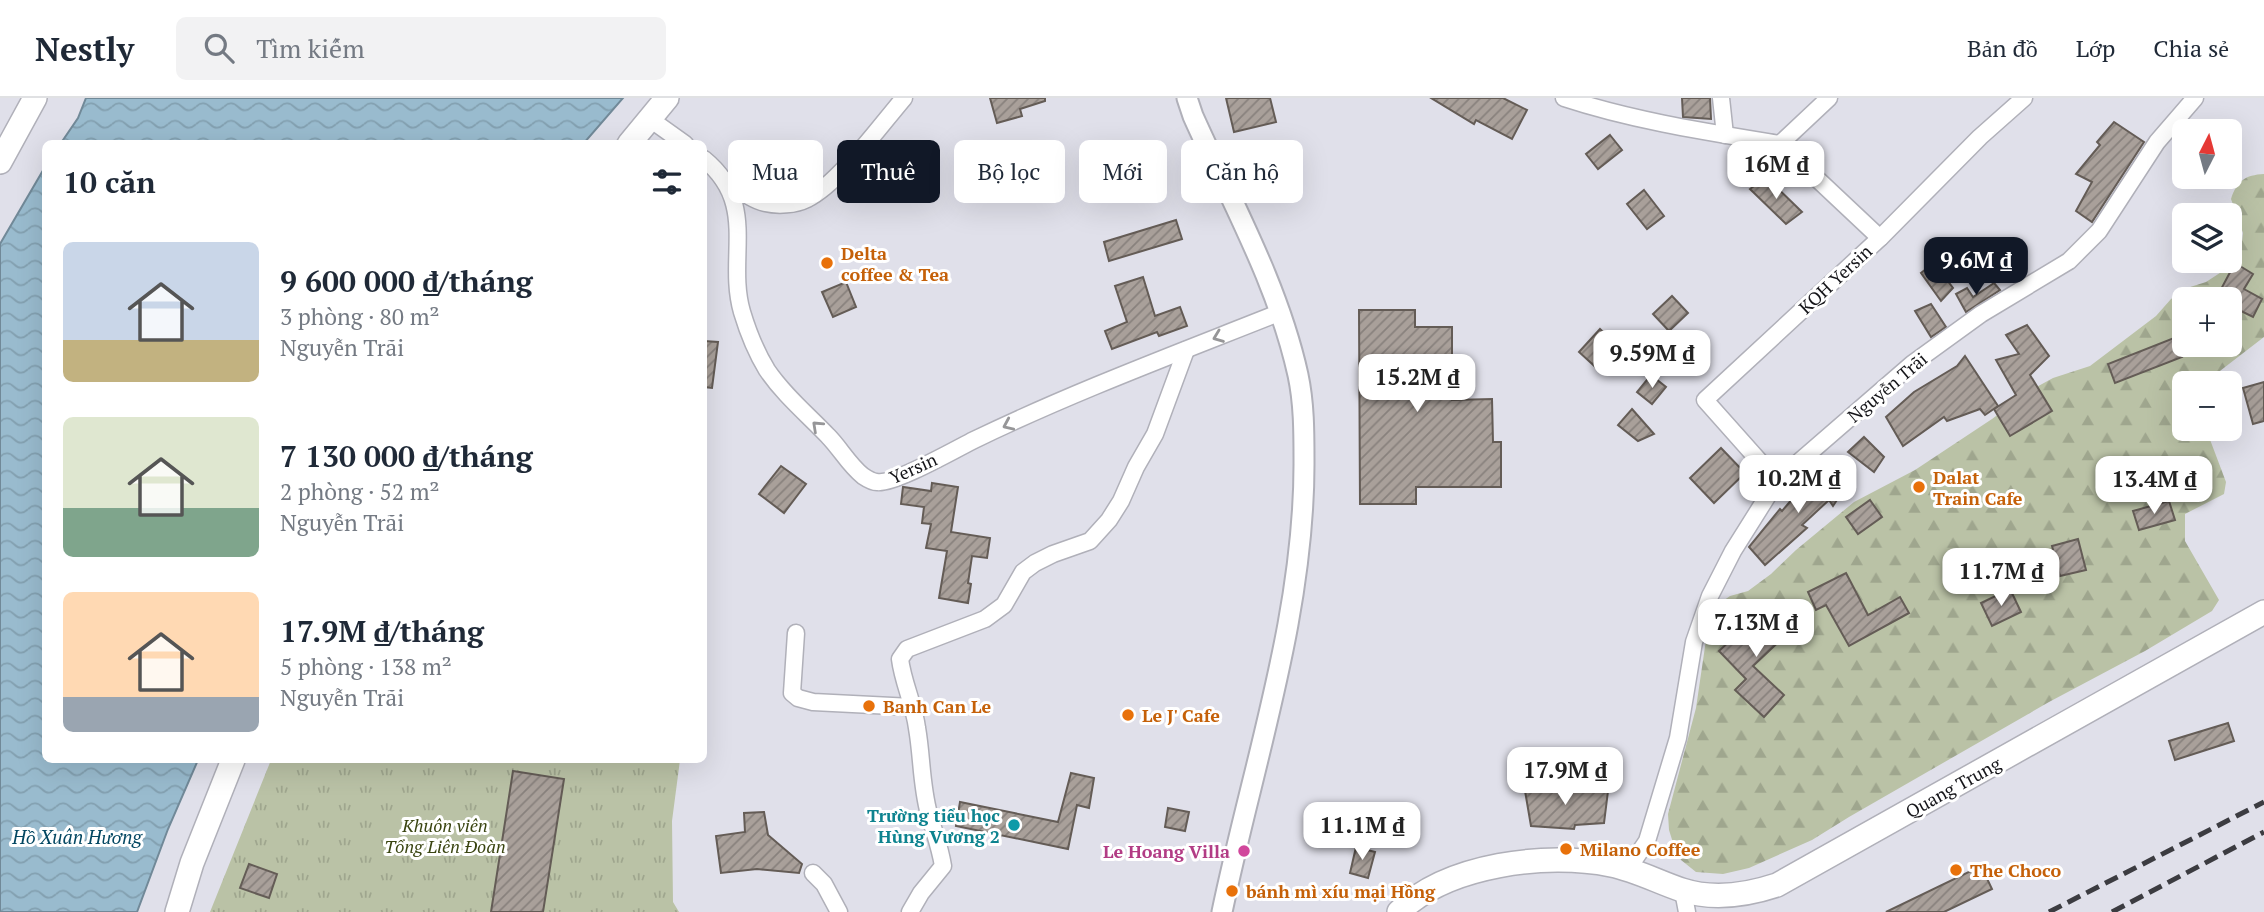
<!DOCTYPE html>
<html lang="vi">
<head>
<meta charset="utf-8">
<style>
	body { margin:0; font-family:"PT Serif",serif; background:#f2f2f3; color:#1f2937; height:100vh; display:flex; flex-direction:column; font-size:26px; white-space:nowrap }
	* { box-sizing:border-box; margin:0 }
	p { font-size:23px; color:#747a83 }
	.icon { flex:none; width:38px; height:38px; fill:none; stroke:currentColor; stroke-width:2; stroke-linecap:round; stroke-linejoin:round }
	.map { position:relative; flex:1; overflow:hidden }
	.panel { position:absolute; left:42px; top:42px; width:665px; height:623px; display:flex; flex-direction:column; background:#fff; border-radius:10px; box-shadow:0 7px 28px #0002 }
	.panel>* { flex:none }
	.banner { position:absolute; left:728px; top:42px; width:665px; height:63px; display:flex; gap:14px }
	.needle { width:46px; rotate:6deg }
	.tools { position:absolute; left:2172px; top:21px; display:grid; gap:14px }
	.tools a { display:grid; place-items:center; width:70px; height:70px; border-radius:10px; background:#fff; box-shadow:0 7px 28px #0002; font-size:35px }
	.price { position:absolute; translate:-50% -60px; padding:0 16px; border-radius:14px; background:#fff; color:#222; font-size:23px; line-height:46px; filter:drop-shadow(0 2px 4px #0008) }
	.price::after { content:''; position:absolute; left:50%; top:42px; width:21px; height:16px; margin-left:-10px; background:inherit; clip-path:polygon(0 0,100% 0,50% 100%) }
	.price.active { background:#111827; color:#fff }
	ul { padding:0; list-style:none }
	li { display:flex; align-items:center; gap:21px; height:175px; padding:0 21px }
	li span { display:grid; place-items:center; flex:none; width:196px; height:140px; border-radius:10px; color:#555 }
	li>.icon { margin-inline-start:auto }
	span .icon { width:84px; height:84px; fill:#fffc; stroke-width:1 }
	li b { font-size:30px }
	h2 { display:flex; justify-content:space-between; align-items:center; height:84px; padding:0 21px; font-size:30px }
	.tag { padding:0 24px; border-radius:10px; background:#fff; box-shadow:0 7px 28px #0002; font-size:24px; line-height:63px }
	.tag.active { background:#111827; color:#fff }
	header { display:flex; align-items:center; gap:42px; box-sizing:border-box; height:98px; padding:0 35px; background:#fff; border-bottom:2px solid #e0e1e3 }
	header strong { font-size:33px }
	nav { display:flex; gap:38px; margin-inline-start:auto; font-size:24px }
	.search { width:490px; height:63px; background:#f2f2f3; display:flex; align-items:center; gap:18px; box-sizing:border-box; padding:0 24px; border-radius:10px; color:#747a83; font-size:26px }
	.map>svg:first-child { display:block }
	.forest { fill:url(#forest-firs); fill-rule:evenodd }
	.park { fill:url(#park-tufts) }
	.water { fill:url(#water-waves); stroke:#718998; stroke-width:2 }
	.building { fill:url(#building-hatch); stroke:#645c56; stroke-width:2 }
	.lines { fill:none; stroke-linecap:round; stroke-linejoin:round }
	.minor-casing { stroke:#b0b0b9; stroke-width:19 }
	.tertiary-casing { stroke:#b0b0b9; stroke-width:23 }
	.secondary-casing { stroke:#b0b0b9; stroke-width:26 }
	.minor { stroke:#fff; stroke-width:16 }
	.tertiary { stroke:#fff; stroke-width:19 }
	.secondary { stroke:#fff; stroke-width:23 }
	.rail { stroke:#3c3c41; stroke-width:5; stroke-dasharray:14 7; stroke-linecap:butt }
	.oneway { stroke:#969698 }
	.food-dot { fill:#e8710a; stroke:#fff; stroke-width:2.5 }
	.culture-dot { fill:#0f9aa8; stroke:#fff; stroke-width:2.5 }
	.hotel-dot { fill:#d1479c; stroke:#fff; stroke-width:2.5 }
	.labels { text-anchor:middle; dominant-baseline:central; stroke-width:6; stroke-linejoin:round; paint-order:stroke }
	.food-label { font-size:18px; font-weight:bold; fill:#c56008; stroke:#fff; text-anchor:start }
	.street-label { font-size:18px; fill:#151519; stroke:#fff }
	.culture-label { font-size:18px; font-weight:bold; fill:#0d838f; stroke:#fff; text-anchor:end }
	.park-label { font-size:18px; font-style:italic; fill:#394410; stroke:#fff }
	.hotel-label { font-size:18px; font-weight:bold; fill:#b23c85; stroke:#fff; text-anchor:end }
	.water-label { font-size:19px; font-style:italic; fill:#034762; stroke:#fff }
</style>
</head>
<body>
<header>
<strong>Nestly</strong>
<div class="search"><svg class="icon" aria-label="search" viewBox="0 0 24 24"><circle cx="10" cy="10" r="6"/><path d="M15 15l6 6"/></svg>Tìm kiếm</div>
<nav><a>Bản đồ</a><a>Lớp</a><a>Chia sẻ</a></nav>
</header>
<div class="map">
<svg width="2264" height="814" viewBox="0 0 2264 814">
	<defs>
		<pattern id="forest-firs" width="22" height="20" patternUnits="userSpaceOnUse" patternTransform="scale(1.75)"><rect width="22" height="20" fill="#bac2a6"/><path d="M5 1l3.5 6h-7zM16 11l3.5 6h-7z" fill="#9fa68e"/></pattern>
		<pattern id="park-tufts" width="24" height="20" patternUnits="userSpaceOnUse" patternTransform="scale(1.75)"><rect width="24" height="20" fill="#bac2a6"/><path d="M3 7l-1-3M5 7V3M7 7l1-3M15 17l-1-3M17 17v-4M19 17l1-3" fill="none" stroke="#9fa68e"/></pattern>
		<pattern id="water-waves" width="16" height="10" patternUnits="userSpaceOnUse" patternTransform="scale(1.75)"><rect width="16" height="10" fill="#99bbce"/><path d="M0 5q4-4 8 0t8 0" fill="none" stroke="#83a0b0"/></pattern>
		<pattern id="building-hatch" width="6" height="6" patternUnits="userSpaceOnUse" patternTransform="scale(1.75)"><rect width="6" height="6" fill="#a9a09a"/><path d="M-1 1l2-2M0 6l6-6M5 7l2-2" fill="none" stroke="#88817d"/></pattern>
	</defs>
	<rect width="100%" height="100%" fill="#e0e0ea"/>
	<!-- forest -->
	<path class="forest" d="M2264,76V239L2216,276L2208,285H2184V331H2206L2226,384L2224,396L2185,416V443L2219,502L2212,513L2145,553L2049,604L1849,719L1812,742L1749,770L1723,776L1696,774L1681,762L1674,748L1669,732L1668,716L1696,610L1707,535L1720,505L1730,498L1748,493L1771,476L1796,452L1854,404L1915,372L1992,321L2031,292L2053,280L2090,268L2156,218L2171,201L2187,190L2206,184L2229,169L2241,152L2243,135L2231,101C2237,83 2245,77 2264,76ZM2184,201H2230V247H2184Z"/>
	<!-- park -->
	<polygon class="park" points="271,662 680,662 672,723 673,804 679,814 210,814"/>
	<!-- water -->
	<g class="water">
		<polygon points="86,0 623,0 584,45 61,45 78,20"/>
		<polygon points="45,69 46,662 198,662 168,731 137,814 0,814 0,146"/>
	</g>
	<!-- building -->
	<g class="building">
		<polygon points="990,0 1045,0 1045,3 1020,11 1022,18 997,25"/>
		<polygon points="1226,0 1270,0 1276,24 1234,34"/>
		<polygon points="1431,0 1503,0 1527,12 1512,41 1476,22 1474,26"/>
		<polygon points="1682,0 1710,0 1711,21 1683,19"/>
		<polygon points="2114,24 2144,44 2092,124 2076,113 2092,84 2076,76 2100,47 2097,44"/>
		<polygon points="1610,37 1622,52 1598,71 1586,56"/>
		<polygon points="1766,79 1802,114 1786,126 1750,91"/>
		<polygon points="1644,92 1664,118 1647,131 1627,106"/>
		<polygon points="1176,122 1182,141 1109,163 1104,144"/>
		<polygon points="1934,165 1953,190 1941,203 1921,175"/>
		<polygon points="2235,165 2253,176 2244,191 2262,201 2253,219 2237,211 2241,205 2220,193"/>
		<polygon points="1143,179 1155,218 1180,209 1187,228 1159,238 1157,234 1112,251 1105,233 1127,224 1115,188"/>
		<polygon points="846,184 856,209 833,219 822,194"/>
		<polygon points="1994,185 2000,192 1966,214 1956,196 1967,190 1973,199"/>
		<polygon points="1672,198 1688,215 1669,233 1653,216"/>
		<polygon points="1931,206 1946,229 1931,239 1915,213"/>
		<polygon points="1359,212 1415,212 1415,229 1452,229 1452,302 1492,301 1493,344 1501,344 1501,389 1416,389 1416,406 1360,406"/>
		<polygon points="2027,227 2049,258 2030,277 2052,313 2010,338 1994,311 2016,297 1996,262 2019,256 2006,237"/>
		<polygon points="1600,231 1622,252 1601,274 1579,254"/>
		<polygon points="2174,240 2182,259 2115,285 2108,266"/>
		<polygon points="704,243 718,244 712,290 704,289"/>
		<polygon points="1965,258 1998,308 1985,317 1980,311 1947,323 1944,319 1903,348 1886,319 1914,294 1957,268"/>
		<polygon points="1651,277 1666,289 1652,306 1637,294"/>
		<polygon points="2264,284 2264,323 2253,326 2243,290"/>
		<polygon points="1632,311 1654,336 1638,343 1618,327"/>
		<polygon points="1864,339 1884,359 1874,374 1848,354"/>
		<polygon points="1721,350 1745,375 1714,405 1690,380"/>
		<polygon points="1830,366 1848,385 1833,408 1829,402 1802,427 1807,430 1765,467 1749,449 1780,411 1782,413 1804,387 1811,391"/>
		<polygon points="781,368 806,386 784,415 759,396"/>
		<polygon points="932,385 958,389 951,434 990,440 987,460 972,458 968,485 971,486 968,505 939,500 947,453 926,450 931,426 922,425 924,409 901,406 903,389 931,393"/>
		<polygon points="1870,402 1882,419 1858,436 1846,419"/>
		<polygon points="2169,403 2175,422 2139,432 2133,413"/>
		<polygon points="2078,441 2086,472 2060,478 2052,448"/>
		<polygon points="1846,475 1868,517 1900,499 1909,515 1849,548 1826,507 1816,512 1808,494"/>
		<polygon points="2010,491 2021,514 1992,528 1981,505"/>
		<polygon points="1766,509 1789,534 1753,568 1784,597 1764,619 1735,592 1746,581 1719,553"/>
		<polygon points="2228,625 2234,643 2175,662 2169,643"/>
		<polygon points="513,673 564,681 543,814 491,814"/>
		<polygon points="1071,675 1094,680 1089,710 1077,707 1068,751 956,728 960,704 1058,724"/>
		<polygon points="1524,687 1558,688 1588,693 1608,693 1604,725 1575,727 1574,731 1531,728"/>
		<polygon points="1168,710 1189,714 1185,733 1165,729"/>
		<polygon points="764,714 768,737 802,766 799,775 757,771 721,775 716,738 745,734 744,715"/>
		<polygon points="1356,749 1375,754 1368,780 1350,775"/>
		<polygon points="249,766 277,776 269,800 240,790"/>
		<polygon points="1981,768 1992,791 1944,814 1886,814"/>
	</g>
	<g class="lines">
		<defs>
			<g id="minor">
				<path d="M1564,0C1634,23 1707,34 1780,46L1829,0"/>
				<polyline points="1721,0 1725,37"/>
				<polyline points="650,21 685,46"/>
				<polyline points="1780,46 1880,140"/>
				<path d="M704,61C759,106 726,159 742,214C748,234 756,254 767,272C784,297 807,316 828,338C840,350 849,367 863,378C866,380 873,384 877,384C893,387 956,351 974,342C1073,294 1178,255 1281,214"/>
				<path d="M723,81C736,89 751,102 765,105C778,108 795,107 807,101C838,86 880,28 904,0"/>
				<polyline points="1777,383 1705,302 1880,140 1980,39 2024,0"/>
				<polyline points="796,535 792,595 798,600 813,604 912,609"/>
				<polyline points="1628,771 1647,743 1678,640 1694,544 1710,498 1733,453 1777,383 1912,266 1981,216 2069,163 2099,133 2157,44 2195,0"/>
				<polyline points="813,775 824,786 839,814"/>
				<polyline points="1683,793 1687,814"/>
				<path d="M910,814L921,795L943,768C940,749 934,734 929,716C921,687 922,658 917,630C914,606 903,585 900,561L907,551L985,521L1004,507L1023,474L1035,465L1053,456L1090,443L1109,422L1121,403L1136,369L1155,336L1186,252"/>
			</g>
			<path id="tertiary" d="M1187,0L1193,18C1231,103 1278,186 1298,277C1304,305 1304,334 1304,362C1305,516 1253,665 1222,814"/>
			<g id="secondary">
				<polyline points="629,46 667,0"/>
				<polyline points="0,64 35,0"/>
				<polyline points="177,814 192,765 233,662"/>
				<path d="M1399,814C1447,766 1547,754 1611,767C1636,772 1658,784 1682,792C1713,802 1747,797 1777,787L2264,514"/>
			</g>
		</defs>
		<!-- minor casing -->
		<use href="#minor" class="minor-casing"/>
		<!-- tertiary casing -->
		<use href="#tertiary" class="tertiary-casing"/>
		<!-- secondary casing -->
		<use href="#secondary" class="secondary-casing"/>
		<!-- minor -->
		<use href="#minor" class="minor"/>
		<!-- tertiary -->
		<use href="#tertiary" class="tertiary"/>
		<!-- secondary -->
		<use href="#secondary" class="secondary"/>
		<!-- rail -->
		<g class="rail">
			<polyline points="2049,814 2264,704"/>
			<polyline points="2112,814 2264,734"/>
		</g>
	</g>
	<!-- one-way arrows -->
	<defs><path id="oneway-chevron" d="M-2-3.5L2.5 0L-2 3.5" fill="none" stroke-width="1.6" stroke-linecap="round" stroke-linejoin="round" transform="scale(1.75)"/></defs>
	<g class="oneway">
		<use href="#oneway-chevron" transform="translate(1218 239) rotate(159)"/>
		<use href="#oneway-chevron" transform="translate(1008 327) rotate(156)"/>
		<use href="#oneway-chevron" transform="translate(817 328) rotate(-137)"/>
	</g>
	<!-- markers -->
	<g class="food-dot">
		<circle cx="827" cy="165" r="7"/>
		<circle cx="1919" cy="389" r="7"/>
		<circle cx="869" cy="608" r="7"/>
		<circle cx="1128" cy="617" r="7"/>
		<circle cx="1566" cy="751" r="7"/>
		<circle cx="1956" cy="772" r="7"/>
		<circle cx="1232" cy="793" r="7"/>
	</g>
	<circle class="culture-dot" cx="1014" cy="727" r="7"/>
	<circle class="hotel-dot" cx="1244" cy="753" r="7"/>
	<g class="labels">
		<!-- food labels -->
		<g class="food-label">
			<text x="841" y="155">Delta<tspan x="841" dy="21">coffee &amp; Tea</tspan></text>
			<text x="1933" y="379">Dalat<tspan x="1933" dy="21">Train Cafe</tspan></text>
			<text x="883" y="608">Banh Can Le</text>
			<text x="1142" y="617">Le J' Cafe</text>
			<text x="1580" y="751">Milano Coffee</text>
			<text x="1970" y="772">The Choco</text>
			<text x="1246" y="793">bánh mì xíu mại Hồng</text>
		</g>
		<!-- street labels -->
		<g class="street-label">
			<text transform="translate(1835 181) rotate(-43)">KQH Yersin</text>
			<text transform="translate(1887 289) rotate(-40)">Nguyễn Trãi</text>
			<text transform="translate(913 370) rotate(-24)">Yersin</text>
			<text transform="translate(1953 689) rotate(-29)">Quang Trung</text>
		</g>
		<!-- culture labels -->
		<g class="culture-label">
			<text x="1000" y="717">Trường tiểu học<tspan x="1000" dy="21">Hùng Vương 2</tspan></text>
		</g>
		<!-- park labels -->
		<g class="park-label">
			<text x="445" y="727">Khuôn viên<tspan x="445" dy="21">Tổng Liên Đoàn</tspan></text>
		</g>
		<!-- hotel labels -->
		<g class="hotel-label">
			<text x="1230" y="753">Le Hoang Villa</text>
		</g>
		<!-- water labels -->
		<g class="water-label">
			<text x="77" y="738">Hồ Xuân Hương</text>
		</g>
	</g>
</svg>
<div class="tools">
<a><svg class="needle" viewBox="-14 -14 28 28"><path d="M0-13l5 13h-10z" fill="#e53935"/><path d="M0 13l5-13h-10z" fill="#747a83"/></svg></a>
<a><svg class="icon" aria-label="layers" viewBox="0 0 24 24"><path d="M12 4l9 5-9 5-9-5zM3 14l9 5 9-5"/></svg></a>
<a>+</a>
<a>−</a>
</div>
<b class="price" style="left:1776px;top:103px">16M ₫</b>
<b class="price active" style="left:1976px;top:199px">9.6M ₫</b>
<b class="price" style="left:1652px;top:292px">9.59M ₫</b>
<b class="price" style="left:1417px;top:316px">15.2M ₫</b>
<b class="price" style="left:1798px;top:417px">10.2M ₫</b>
<b class="price" style="left:2154px;top:418px">13.4M ₫</b>
<b class="price" style="left:2001px;top:510px">11.7M ₫</b>
<b class="price" style="left:1756px;top:561px">7.13M ₫</b>
<b class="price" style="left:1565px;top:709px">17.9M ₫</b>
<b class="price" style="left:1362px;top:764px">11.1M ₫</b>
<div class="banner">
<a class="tag">Mua</a>
<a class="tag active">Thuê</a>
<a class="tag">Bộ lọc</a>
<a class="tag">Mới</a>
<a class="tag">Căn hộ</a>
</div>
<section class="panel">
<h2>10 căn<svg class="icon" aria-label="filters" viewBox="0 0 24 24"><path d="M4 7h16M4 17h16"/><circle cx="9" cy="7" r="2"/><circle cx="15" cy="17" r="2"/></svg></h2>
<ul>
<li><span style="background:linear-gradient(#c9d6e8 70%,#c2b280 0)"><svg class="icon" aria-label="home" viewBox="0 0 24 24"><path d="M3 11l9-7 9 7M6 9v11h12V9"/></svg></span><div><b>9 600 000 ₫/tháng</b><p>3 phòng · 80 m²</p><p>Nguyễn Trãi</p></div></li>
<li><span style="background:linear-gradient(#dfe7d0 65%,#7fa58c 0)"><svg class="icon" aria-label="home" viewBox="0 0 24 24"><path d="M3 11l9-7 9 7M6 9v11h12V9"/></svg></span><div><b>7 130 000 ₫/tháng</b><p>2 phòng · 52 m²</p><p>Nguyễn Trãi</p></div></li>
<li><span style="background:linear-gradient(#ffd9b3 75%,#9aa5b1 0)"><svg class="icon" aria-label="home" viewBox="0 0 24 24"><path d="M3 11l9-7 9 7M6 9v11h12V9"/></svg></span><div><b>17.9M ₫/tháng</b><p>5 phòng · 138 m²</p><p>Nguyễn Trãi</p></div></li>
</ul>
</section>
</div>
</body>
</html>
